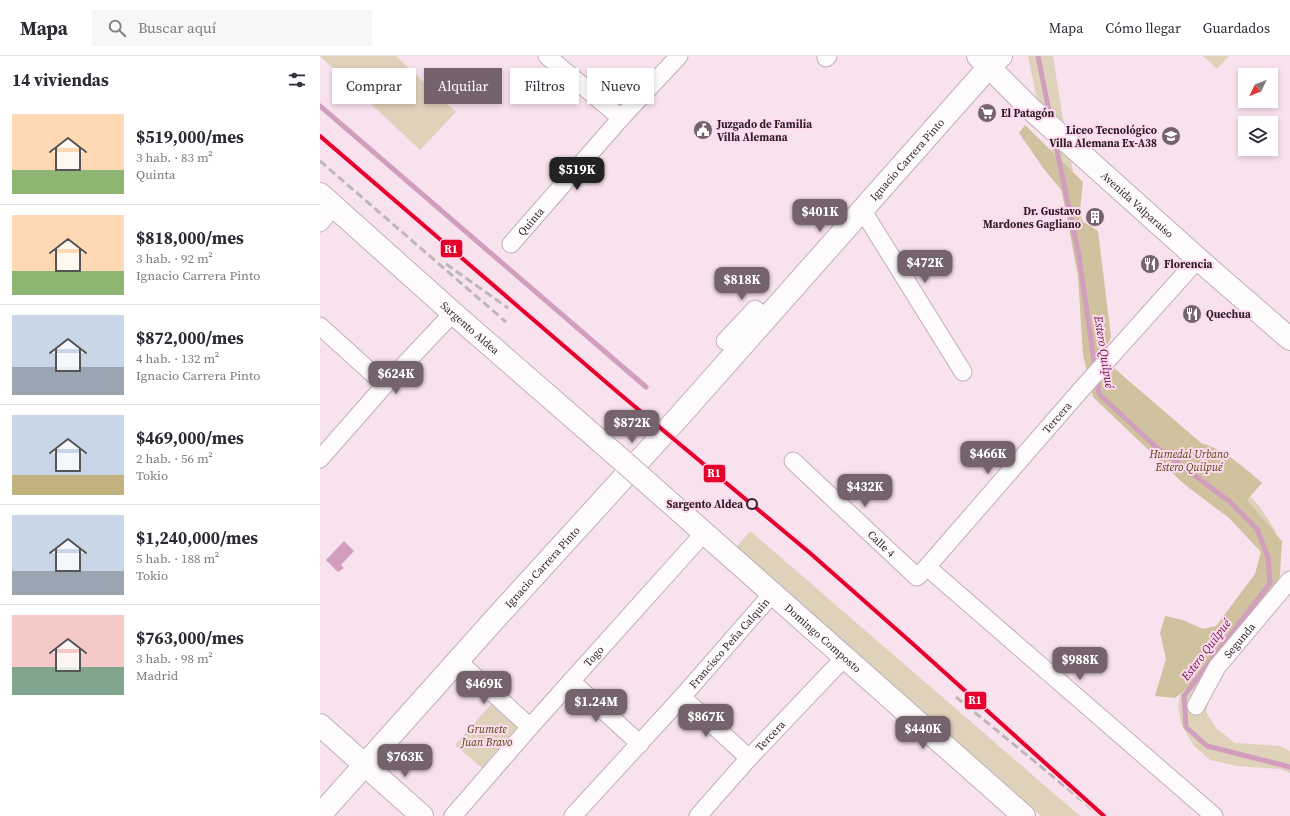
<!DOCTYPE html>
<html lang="es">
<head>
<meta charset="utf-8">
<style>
	body { margin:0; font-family:"Source Serif 4",serif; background:#f7f7f7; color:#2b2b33; height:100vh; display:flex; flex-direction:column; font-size:15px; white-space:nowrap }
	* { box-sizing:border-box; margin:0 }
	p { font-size:13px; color:#7c7c81 }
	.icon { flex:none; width:22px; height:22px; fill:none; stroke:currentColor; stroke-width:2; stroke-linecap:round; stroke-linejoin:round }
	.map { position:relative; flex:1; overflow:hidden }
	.details { display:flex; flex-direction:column; background:#fff; width:320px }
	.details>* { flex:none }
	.hud { position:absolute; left:12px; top:12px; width:380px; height:36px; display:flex; gap:8px }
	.needle { width:26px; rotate:227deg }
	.buttons { position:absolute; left:918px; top:12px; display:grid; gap:8px }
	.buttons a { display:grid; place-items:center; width:40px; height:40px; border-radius:0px; background:#fff; box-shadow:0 2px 6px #0003; font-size:20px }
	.price { position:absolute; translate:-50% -34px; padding:0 9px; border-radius:8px; background:#74636d; color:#fff; font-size:13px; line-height:26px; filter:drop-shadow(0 1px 2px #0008) }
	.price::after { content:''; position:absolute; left:50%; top:24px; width:12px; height:9px; margin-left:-6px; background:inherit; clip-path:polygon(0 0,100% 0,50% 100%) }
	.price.selected { background:#222; color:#fff }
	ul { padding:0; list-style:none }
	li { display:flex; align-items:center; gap:12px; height:100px; padding:0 12px }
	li+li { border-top:1px solid #e1e1e2 }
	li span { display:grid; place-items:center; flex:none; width:112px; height:80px; border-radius:0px; color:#555 }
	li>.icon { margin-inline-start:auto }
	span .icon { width:48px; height:48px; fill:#fffc; stroke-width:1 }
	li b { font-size:17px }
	h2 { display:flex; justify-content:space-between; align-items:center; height:48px; padding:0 12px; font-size:17px }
	.tag { padding:0 14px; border-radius:0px; background:#fff; box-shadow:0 2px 6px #0003; font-size:14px; line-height:36px }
	.tag.selected { background:#74636d; color:#fff }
	header { display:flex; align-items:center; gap:24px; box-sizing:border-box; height:56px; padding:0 20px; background:#fff; border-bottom:1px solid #e1e1e2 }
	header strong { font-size:19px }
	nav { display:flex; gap:22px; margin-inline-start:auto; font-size:14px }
	.search { width:280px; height:36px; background:#f7f7f7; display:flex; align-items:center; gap:10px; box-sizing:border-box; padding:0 14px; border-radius:0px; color:#7c7c81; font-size:15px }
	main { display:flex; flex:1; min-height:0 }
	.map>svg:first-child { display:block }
	.green { fill:#ded2bb }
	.forest { fill:#d0c29f }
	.water { fill:#d29ebe }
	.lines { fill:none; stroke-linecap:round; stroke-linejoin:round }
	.stream { stroke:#d29ebe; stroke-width:5 }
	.street-casing { stroke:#c1afb9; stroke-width:19 }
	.secondary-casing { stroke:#c1afb9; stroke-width:24 }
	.primary-casing { stroke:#c1afb9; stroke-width:24 }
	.street { stroke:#fefbfc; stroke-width:17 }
	.secondary { stroke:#fefbfc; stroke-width:22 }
	.primary { stroke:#fefbfc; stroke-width:22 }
	.rail { stroke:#bcb7ba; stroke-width:3; stroke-dasharray:8 4; stroke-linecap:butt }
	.secondary-bridge-casing { stroke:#c1afb9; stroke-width:24; stroke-linecap:butt }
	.secondary-bridge { stroke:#fefbfc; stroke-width:22 }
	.rail-1-casing { stroke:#ffdaef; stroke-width:7 }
	.rail-1 { stroke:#e4002b; stroke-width:4 }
	.stop-dot { fill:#ffdaef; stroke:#2e1e28; stroke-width:2 }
	.labels { text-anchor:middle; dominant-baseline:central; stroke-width:4; stroke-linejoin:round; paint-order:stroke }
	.poi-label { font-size:11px; font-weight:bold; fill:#2e1e28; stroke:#ffdaef; text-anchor:start }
	.street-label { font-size:11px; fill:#2e1e28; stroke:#ffdaef }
	.park-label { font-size:11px; font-style:italic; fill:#4f480e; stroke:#ffdaef }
	.stop-label { font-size:11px; font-weight:bold; fill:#2e1e28; stroke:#ffdaef; text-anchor:end }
	.water-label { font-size:12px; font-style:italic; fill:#63164d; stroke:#ffdaef }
	.line-badge { stroke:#ffdaef; stroke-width:1.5 }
	.badge-label { font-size:11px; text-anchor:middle; font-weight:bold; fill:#fff }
</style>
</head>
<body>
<header>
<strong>Mapa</strong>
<div class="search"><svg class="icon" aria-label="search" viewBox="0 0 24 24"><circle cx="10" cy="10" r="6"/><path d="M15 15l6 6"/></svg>Buscar aquí</div>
<nav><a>Mapa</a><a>Cómo llegar</a><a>Guardados</a></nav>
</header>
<main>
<section class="details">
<h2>14 viviendas<svg class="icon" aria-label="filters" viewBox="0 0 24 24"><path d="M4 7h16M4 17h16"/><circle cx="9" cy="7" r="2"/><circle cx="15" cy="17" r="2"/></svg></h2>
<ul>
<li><span style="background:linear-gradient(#ffd9b3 70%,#8fb573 0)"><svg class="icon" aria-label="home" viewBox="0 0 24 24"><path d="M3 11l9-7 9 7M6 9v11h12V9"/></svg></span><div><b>$519,000/mes</b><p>3 hab. · 83 m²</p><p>Quinta</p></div></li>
<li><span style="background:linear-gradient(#ffd9b3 70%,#8fb573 0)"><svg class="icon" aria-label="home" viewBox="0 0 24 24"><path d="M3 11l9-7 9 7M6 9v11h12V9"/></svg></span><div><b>$818,000/mes</b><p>3 hab. · 92 m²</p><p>Ignacio Carrera Pinto</p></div></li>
<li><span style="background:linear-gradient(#c9d6e8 65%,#9aa5b1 0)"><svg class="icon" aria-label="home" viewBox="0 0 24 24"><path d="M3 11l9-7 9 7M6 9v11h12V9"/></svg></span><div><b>$872,000/mes</b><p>4 hab. · 132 m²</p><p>Ignacio Carrera Pinto</p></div></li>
<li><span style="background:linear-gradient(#c9d6e8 75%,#c2b280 0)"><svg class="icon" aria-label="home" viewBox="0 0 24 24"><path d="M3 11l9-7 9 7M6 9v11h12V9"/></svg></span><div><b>$469,000/mes</b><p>2 hab. · 56 m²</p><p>Tokio</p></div></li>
<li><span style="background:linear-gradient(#c9d6e8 70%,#9aa5b1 0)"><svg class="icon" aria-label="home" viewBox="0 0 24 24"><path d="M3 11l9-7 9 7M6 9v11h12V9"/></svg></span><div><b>$1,240,000/mes</b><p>5 hab. · 188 m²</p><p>Tokio</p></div></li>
<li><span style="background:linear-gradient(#f6c9c9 65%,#7fa58c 0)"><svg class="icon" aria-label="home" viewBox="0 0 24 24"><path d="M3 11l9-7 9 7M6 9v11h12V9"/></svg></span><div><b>$763,000/mes</b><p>3 hab. · 98 m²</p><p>Madrid</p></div></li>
</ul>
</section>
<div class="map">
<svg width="970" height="760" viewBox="0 0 970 760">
	<rect width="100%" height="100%" fill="#f7e2ee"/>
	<!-- green -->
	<g class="green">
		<polygon points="0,0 76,0 136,56 100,94"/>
		<polygon points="708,0 733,0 742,58 763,168 782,248 786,309 909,417 940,451 955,474 960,494 895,619 886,656 896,672 915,687 960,690 970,695 970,717 960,713 917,710 890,704 874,690 861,668 858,649 861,635 944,511 937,485 781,337 761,218 732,97 716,40"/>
		<polygon points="883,0 909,0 897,13"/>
		<polygon points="430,475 760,760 721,760 414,494"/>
		<polygon points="173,646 199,669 162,712 135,689"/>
	</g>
	<!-- forest -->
	<path class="forest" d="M705,69L763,126L759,163L778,175L791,281L782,300L794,312L881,387C905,394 924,411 942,427L927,444L962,485L959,534L891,613L855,642L835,640L846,603L840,577L845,560L863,564L883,573L896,570L935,518L941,496L909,462L864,428L773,341L763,299L758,220L742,135L724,113L699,77Z"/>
	<!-- water -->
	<polygon class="water" points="24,485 34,495 21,509 24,512 18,516 6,504"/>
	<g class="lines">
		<!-- stream -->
		<g class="stream">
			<polyline points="718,0 730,60"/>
			<polyline points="0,50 326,331"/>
			<polyline points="735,85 759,200 775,312"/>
			<polyline points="777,321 779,338 835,390 909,445 937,473 948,501 950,527 864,640 866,671 887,690 970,711"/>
		</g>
		<defs>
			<g id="street">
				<polyline points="227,0 301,62"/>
				<polyline points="506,2 508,0"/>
				<polyline points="543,155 643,316"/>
				<polyline points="0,167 14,150"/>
				<path id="s1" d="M191,188L301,62L359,0"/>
				<polyline points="0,270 65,329"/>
				<polyline points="405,285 435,253 446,262"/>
				<polyline points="0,403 65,329 133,257"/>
				<path id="s2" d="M473,405L597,521L607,511L759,336L878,203"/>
				<polyline points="607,511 894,760"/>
				<polyline points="138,605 210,671"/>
				<polyline points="251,625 320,688"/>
				<polyline points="362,641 429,702"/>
				<path id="s3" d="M876,650L897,611L970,524"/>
				<path id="s4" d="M133,760L210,671L384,477"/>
				<path id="s5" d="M253,760L362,641L452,538"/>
				<path id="s6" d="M378,760L429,702L524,602"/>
			</g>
			<g id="secondary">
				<path id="s7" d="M0,138L133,257L304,406"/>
				<path id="s8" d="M321,421L704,760"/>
				<polyline points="0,669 102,760"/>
				<path id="s9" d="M0,759L174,564L357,363L668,12L681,0"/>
			</g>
			<g id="primary">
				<path id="s10" d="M658,0L712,54L878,203L970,283"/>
			</g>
		</defs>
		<!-- street casing -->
		<use href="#street" class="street-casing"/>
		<!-- secondary casing -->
		<use href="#secondary" class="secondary-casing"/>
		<!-- primary casing -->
		<use href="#primary" class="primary-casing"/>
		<!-- street -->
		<use href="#street" class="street"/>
		<!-- secondary -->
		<use href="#secondary" class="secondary"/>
		<!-- primary -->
		<use href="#primary" class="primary"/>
		<!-- rail -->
		<g class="rail">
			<polyline points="0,105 186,266"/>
			<polyline points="126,208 188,252"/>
			<polyline points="636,641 781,760"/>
		</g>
		<defs>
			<polyline id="secondary-bridge" points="304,406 321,421"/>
		</defs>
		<!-- secondary-bridge casing -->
		<use href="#secondary-bridge" class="secondary-bridge-casing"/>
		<!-- secondary-bridge -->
		<use href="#secondary-bridge" class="secondary-bridge"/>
		<defs>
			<polyline id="rail-1" points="0,80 301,339 490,497 593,588 784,760"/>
		</defs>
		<!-- rail-1 casing -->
		<use href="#rail-1" class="rail-1-casing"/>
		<!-- rail-1 -->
		<use href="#rail-1" class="rail-1"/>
	</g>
	<!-- icons -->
	<defs>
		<symbol id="supermarket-disc" viewBox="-11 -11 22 22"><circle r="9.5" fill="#74636d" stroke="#ffdaef"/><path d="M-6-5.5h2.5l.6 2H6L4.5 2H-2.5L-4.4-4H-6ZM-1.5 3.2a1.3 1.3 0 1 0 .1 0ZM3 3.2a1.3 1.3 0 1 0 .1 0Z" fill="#fff"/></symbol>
		<symbol id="civic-disc" viewBox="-11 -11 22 22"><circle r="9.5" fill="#74636d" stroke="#ffdaef"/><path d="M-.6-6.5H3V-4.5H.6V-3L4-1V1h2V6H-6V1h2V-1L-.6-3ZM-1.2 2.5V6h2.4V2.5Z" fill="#fff"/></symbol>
		<symbol id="school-disc" viewBox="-11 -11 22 22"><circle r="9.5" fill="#74636d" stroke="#ffdaef"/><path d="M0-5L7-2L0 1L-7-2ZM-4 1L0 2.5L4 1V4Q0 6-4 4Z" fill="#fff"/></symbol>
		<symbol id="building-disc" viewBox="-11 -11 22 22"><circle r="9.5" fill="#74636d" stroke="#ffdaef"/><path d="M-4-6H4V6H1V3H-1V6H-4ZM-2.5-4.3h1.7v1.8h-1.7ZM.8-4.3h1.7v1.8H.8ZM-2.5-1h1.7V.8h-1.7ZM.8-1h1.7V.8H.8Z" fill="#fff"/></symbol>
		<symbol id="restaurant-disc" viewBox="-11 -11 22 22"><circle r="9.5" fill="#74636d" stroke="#ffdaef"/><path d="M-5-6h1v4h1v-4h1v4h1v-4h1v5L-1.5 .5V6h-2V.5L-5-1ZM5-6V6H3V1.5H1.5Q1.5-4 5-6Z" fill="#fff"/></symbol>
	</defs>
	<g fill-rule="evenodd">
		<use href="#supermarket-disc" x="656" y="46" width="22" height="22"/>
		<use href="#civic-disc" x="372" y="63" width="22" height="22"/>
		<use href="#school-disc" x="840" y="69" width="22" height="22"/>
		<use href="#building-disc" x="764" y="150" width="22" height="22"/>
		<use href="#restaurant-disc" x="819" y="197" width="22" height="22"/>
		<use href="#restaurant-disc" x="861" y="247" width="22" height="22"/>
	</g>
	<!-- markers -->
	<circle class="stop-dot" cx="432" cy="448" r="5"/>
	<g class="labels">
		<!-- poi labels -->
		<g class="poi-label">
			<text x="681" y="57">El Patagón</text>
			<text x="397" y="68">Juzgado de Familia<tspan x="397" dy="13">Villa Alemana</tspan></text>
			<text x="837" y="74" text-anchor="end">Liceo Tecnológico<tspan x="837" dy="13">Villa Alemana Ex-A38</tspan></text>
			<text x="761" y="155" text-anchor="end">Dr. Gustavo<tspan x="761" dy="13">Mardones Gagliano</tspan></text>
			<text x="844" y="208">Florencia</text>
			<text x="886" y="258">Quechua</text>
		</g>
		<!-- street labels -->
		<g class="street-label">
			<text stroke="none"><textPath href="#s9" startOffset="880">Ignacio Carrera Pinto</textPath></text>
			<text stroke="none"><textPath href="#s10" startOffset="218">Avenida Valparaíso</textPath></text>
			<text stroke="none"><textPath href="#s1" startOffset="30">Quinta</textPath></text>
			<text stroke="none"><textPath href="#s7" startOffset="201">Sargento Aldea</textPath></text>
			<text stroke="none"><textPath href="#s2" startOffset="382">Tercera</textPath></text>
			<text stroke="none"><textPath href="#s2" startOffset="121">Calle 4</textPath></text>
			<text stroke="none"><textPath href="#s9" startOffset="333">Ignacio Carrera Pinto</textPath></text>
			<text stroke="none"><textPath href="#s8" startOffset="243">Domingo Composto</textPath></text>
			<text stroke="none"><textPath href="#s3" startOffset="79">Segunda</textPath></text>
			<text stroke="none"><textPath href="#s5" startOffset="233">Francisco Peña Calquin</textPath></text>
			<text stroke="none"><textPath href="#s4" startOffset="213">Togo</textPath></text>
			<text stroke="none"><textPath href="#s6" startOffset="108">Tercera</textPath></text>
		</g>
		<!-- park labels -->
		<g class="park-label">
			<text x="869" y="398">Humedal Urbano<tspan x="869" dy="13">Estero Quilpué</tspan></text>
			<text x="167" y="673">Grumete<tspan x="167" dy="13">Juan Bravo</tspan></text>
		</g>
		<!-- stop labels -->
		<g class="stop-label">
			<text x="423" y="448">Sargento Aldea</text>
		</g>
		<!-- water labels -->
		<g class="water-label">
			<text transform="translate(784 296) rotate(81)">Estero Quilpué</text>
			<text transform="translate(886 594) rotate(-53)">Estero Quilpué</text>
		</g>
	</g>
	<g class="line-badge">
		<rect x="120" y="183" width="23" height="19" rx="4" fill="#e4002b"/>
		<rect x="383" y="408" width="23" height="19" rx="4" fill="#e4002b"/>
		<rect x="644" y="635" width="23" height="19" rx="4" fill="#e4002b"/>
	</g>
	<g class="badge-label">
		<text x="131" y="197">R1</text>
		<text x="394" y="421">R1</text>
		<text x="655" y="648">R1</text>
	</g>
</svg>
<div class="buttons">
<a><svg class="needle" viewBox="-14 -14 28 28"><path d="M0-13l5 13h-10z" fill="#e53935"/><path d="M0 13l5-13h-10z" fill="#7c7c81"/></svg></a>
<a><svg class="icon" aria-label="layers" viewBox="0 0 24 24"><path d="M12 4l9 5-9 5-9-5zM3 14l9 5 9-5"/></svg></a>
</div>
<b class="price selected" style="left:257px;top:135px">$519K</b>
<b class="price" style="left:500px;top:177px">$401K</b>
<b class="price" style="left:605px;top:228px">$472K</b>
<b class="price" style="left:422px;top:245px">$818K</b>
<b class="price" style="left:76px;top:339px">$624K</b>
<b class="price" style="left:312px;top:388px">$872K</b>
<b class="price" style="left:668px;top:419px">$466K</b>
<b class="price" style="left:545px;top:452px">$432K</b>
<b class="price" style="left:760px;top:625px">$988K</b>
<b class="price" style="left:164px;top:649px">$469K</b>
<b class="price" style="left:276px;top:667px">$1.24M</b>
<b class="price" style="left:386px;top:682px">$867K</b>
<b class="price" style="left:603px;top:694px">$440K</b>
<b class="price" style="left:85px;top:722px">$763K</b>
<div class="hud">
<a class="tag">Comprar</a>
<a class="tag selected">Alquilar</a>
<a class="tag">Filtros</a>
<a class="tag">Nuevo</a>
</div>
</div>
</main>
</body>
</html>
